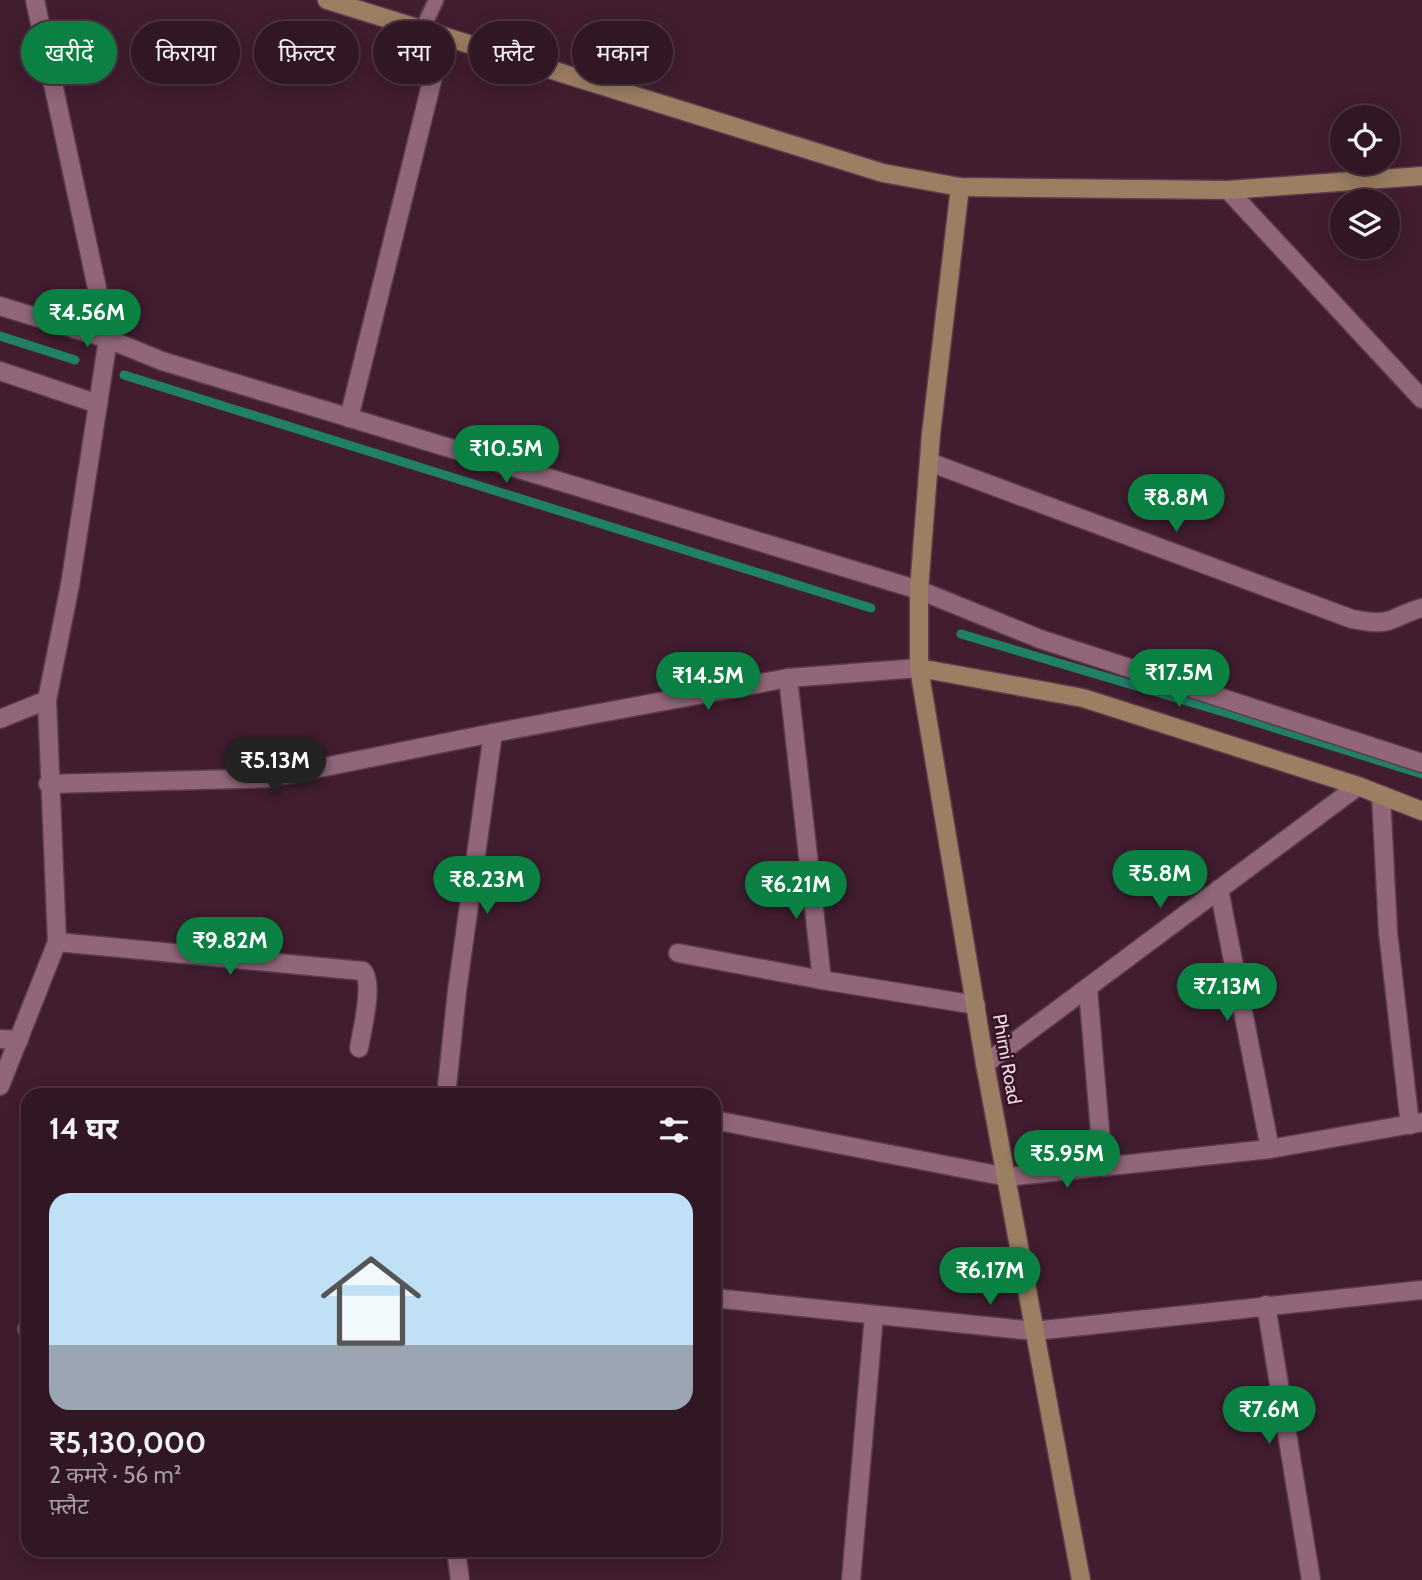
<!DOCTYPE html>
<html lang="hi">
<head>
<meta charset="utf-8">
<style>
	body { margin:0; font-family:Cabin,"Noto Sans Devanagari",sans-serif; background:#3d2330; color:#f1f3f6; height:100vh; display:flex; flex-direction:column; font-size:26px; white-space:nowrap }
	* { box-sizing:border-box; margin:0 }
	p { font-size:23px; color:#a89fa6 }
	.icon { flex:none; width:38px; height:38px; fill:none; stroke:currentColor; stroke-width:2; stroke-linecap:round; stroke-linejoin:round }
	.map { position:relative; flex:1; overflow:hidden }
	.sheet { position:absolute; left:21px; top:1088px; width:700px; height:469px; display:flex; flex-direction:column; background:#311623; border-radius:21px; box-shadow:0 4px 18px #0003,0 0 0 2px #4c3541 }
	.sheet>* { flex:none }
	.hud { position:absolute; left:21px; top:21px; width:700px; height:63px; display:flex; gap:14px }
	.controls { position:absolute; left:1330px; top:105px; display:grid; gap:14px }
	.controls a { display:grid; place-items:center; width:70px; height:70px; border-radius:50%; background:#311623; box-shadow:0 4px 18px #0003,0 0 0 2px #4c3541; font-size:35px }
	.price { position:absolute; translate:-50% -60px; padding:0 16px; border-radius:24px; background:#0b8043; color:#fff; font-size:23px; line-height:46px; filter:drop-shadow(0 2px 4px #0008) }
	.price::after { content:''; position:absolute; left:50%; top:42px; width:21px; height:16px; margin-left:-10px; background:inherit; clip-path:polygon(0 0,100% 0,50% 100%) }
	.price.on { background:#222; color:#fff }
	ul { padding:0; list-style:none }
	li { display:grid; align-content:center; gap:14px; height:371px; padding:0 28px }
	li span { display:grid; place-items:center; height:217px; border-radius:21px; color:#555 }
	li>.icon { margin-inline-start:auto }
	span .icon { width:126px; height:126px; fill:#fffc; stroke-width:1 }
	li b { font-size:30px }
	h2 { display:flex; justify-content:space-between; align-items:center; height:84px; padding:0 28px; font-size:30px }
	.chip { padding:0 24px; border-radius:32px; background:#311623; box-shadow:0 4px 18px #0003,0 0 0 2px #4c3541; font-size:24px; line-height:63px }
	.chip.on { background:#0b8043; color:#fff }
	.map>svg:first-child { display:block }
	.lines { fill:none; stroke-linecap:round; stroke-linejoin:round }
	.stream { stroke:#208066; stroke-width:9 }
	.lane-casing { stroke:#5b3c4c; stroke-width:18 }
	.street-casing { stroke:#5b3c4c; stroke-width:21 }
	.secondary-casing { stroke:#5b3c4c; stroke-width:21 }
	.lane { stroke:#916679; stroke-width:14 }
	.street { stroke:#916679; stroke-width:18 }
	.secondary { stroke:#9c7e63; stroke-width:18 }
	.labels { text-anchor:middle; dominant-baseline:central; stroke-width:5; stroke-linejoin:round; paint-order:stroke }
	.street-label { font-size:19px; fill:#f0d8e2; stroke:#361325 }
</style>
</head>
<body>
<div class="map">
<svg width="1422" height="1580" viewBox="0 0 1422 1580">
	<rect width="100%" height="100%" fill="#411d2f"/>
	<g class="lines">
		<!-- stream -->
		<g class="stream">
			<polyline points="0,336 75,360"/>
			<polyline points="124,375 871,608"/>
			<polyline points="961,634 1227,713 1422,774"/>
		</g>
		<defs>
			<polyline id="lane" points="422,30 436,0"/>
			<g id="street">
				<polyline points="35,0 108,339 70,585 47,700"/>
				<polyline points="1228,190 1422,399"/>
				<polyline points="0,306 108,339 162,361 919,590 1040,639 1422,763"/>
				<polyline points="0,371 98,404"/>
				<polyline points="349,418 443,36"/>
				<path d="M929,462L1352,619C1364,621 1376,624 1388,621C1400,617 1409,611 1422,608"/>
				<polyline points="788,678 822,980 976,1005"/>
				<polyline points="0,719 47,700 57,942 0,1086"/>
				<polyline points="48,784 270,778 493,733 788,678 919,668"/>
				<polyline points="1381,795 1388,932 1410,1125"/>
				<polyline points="1219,889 1270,1149"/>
				<path d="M57,942L363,971C374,984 362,1030 359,1048"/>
				<polyline points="678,953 822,980"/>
				<polyline points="1088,989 1103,1167"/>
				<polyline points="0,1039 19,1040"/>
				<polyline points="985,1064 1358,786"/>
				<polyline points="446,1096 457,991 493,733"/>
				<polyline points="714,1120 1007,1177 1270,1149 1422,1122"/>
				<polyline points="714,1298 1034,1331 1422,1290"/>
				<polyline points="1266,1305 1311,1580"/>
				<polyline points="27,1329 28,1329"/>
				<polyline points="456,1550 460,1580"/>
				<polyline points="851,1580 874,1315"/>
			</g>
			<g id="secondary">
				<polyline points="327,0 883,173 960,187 1228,190 1422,176"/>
				<polyline points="960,187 931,434 919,590 919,668 985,1064 1081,1580"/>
				<polyline points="919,668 1083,698 1358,786 1422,811"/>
			</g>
		</defs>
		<!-- lane casing -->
		<use href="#lane" class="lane-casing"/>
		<!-- street casing -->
		<use href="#street" class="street-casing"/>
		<!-- secondary casing -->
		<use href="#secondary" class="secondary-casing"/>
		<!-- lane -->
		<use href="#lane" class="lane"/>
		<!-- street -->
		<use href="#street" class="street"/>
		<!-- secondary -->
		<use href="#secondary" class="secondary"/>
	</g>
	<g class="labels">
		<!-- street labels -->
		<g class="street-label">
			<text transform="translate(1007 1059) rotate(80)">Phirni Road</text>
		</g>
	</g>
</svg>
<div class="controls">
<a><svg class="icon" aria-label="locate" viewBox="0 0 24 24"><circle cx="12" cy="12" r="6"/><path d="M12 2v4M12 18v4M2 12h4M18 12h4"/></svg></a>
<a><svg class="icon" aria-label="layers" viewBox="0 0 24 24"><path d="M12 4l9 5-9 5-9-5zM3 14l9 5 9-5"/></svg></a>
</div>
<b class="price" style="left:87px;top:349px">₹4.56M</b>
<b class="price" style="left:506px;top:485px">₹10.5M</b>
<b class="price" style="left:1176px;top:534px">₹8.8M</b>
<b class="price" style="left:1179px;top:709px">₹17.5M</b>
<b class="price" style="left:708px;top:712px">₹14.5M</b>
<b class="price on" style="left:275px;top:797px">₹5.13M</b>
<b class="price" style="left:1160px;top:910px">₹5.8M</b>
<b class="price" style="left:487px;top:916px">₹8.23M</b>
<b class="price" style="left:796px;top:921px">₹6.21M</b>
<b class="price" style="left:230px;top:977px">₹9.82M</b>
<b class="price" style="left:1227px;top:1023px">₹7.13M</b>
<b class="price" style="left:1067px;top:1190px">₹5.95M</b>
<b class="price" style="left:990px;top:1307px">₹6.17M</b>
<b class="price" style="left:1269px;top:1446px">₹7.6M</b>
<div class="hud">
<a class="chip on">खरीदें</a>
<a class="chip">किराया</a>
<a class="chip">फ़िल्टर</a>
<a class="chip">नया</a>
<a class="chip">फ़्लैट</a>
<a class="chip">मकान</a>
</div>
<section class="sheet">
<h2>14 घर<svg class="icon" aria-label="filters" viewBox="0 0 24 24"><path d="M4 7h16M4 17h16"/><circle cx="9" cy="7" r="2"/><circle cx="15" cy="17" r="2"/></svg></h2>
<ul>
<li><span style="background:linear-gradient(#bfe0f5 70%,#9aa5b1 0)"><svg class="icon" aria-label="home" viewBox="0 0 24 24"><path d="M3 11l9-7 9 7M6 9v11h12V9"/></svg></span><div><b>₹5,130,000</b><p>2 कमरे · 56 m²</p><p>फ़्लैट</p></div></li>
</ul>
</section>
</div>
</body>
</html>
